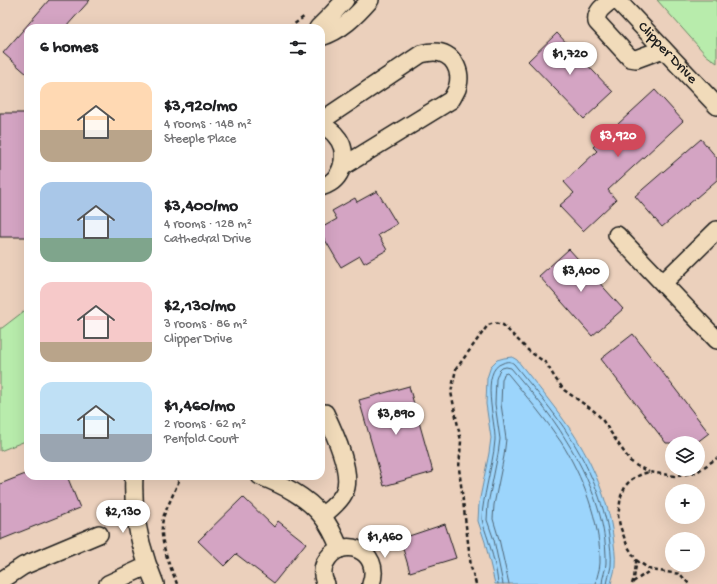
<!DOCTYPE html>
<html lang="en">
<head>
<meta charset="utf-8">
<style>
	body { margin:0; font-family:"Gochi Hand",sans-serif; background:#f2f2f2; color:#202124; height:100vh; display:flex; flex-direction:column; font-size:15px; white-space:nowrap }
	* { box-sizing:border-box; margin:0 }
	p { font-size:13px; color:#757577 }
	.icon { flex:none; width:22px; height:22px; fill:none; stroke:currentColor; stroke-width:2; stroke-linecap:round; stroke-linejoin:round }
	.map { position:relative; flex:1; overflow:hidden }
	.panel { position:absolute; left:24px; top:24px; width:301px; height:456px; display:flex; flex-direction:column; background:#fff; border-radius:12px; box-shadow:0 4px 16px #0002 }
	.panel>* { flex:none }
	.controls { position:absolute; left:665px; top:436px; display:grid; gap:8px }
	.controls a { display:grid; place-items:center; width:40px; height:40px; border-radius:50%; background:#fff; box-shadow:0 4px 16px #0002; font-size:20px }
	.price { position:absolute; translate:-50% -34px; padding:0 9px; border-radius:14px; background:#fff; color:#222; font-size:13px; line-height:26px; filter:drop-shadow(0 1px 2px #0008) }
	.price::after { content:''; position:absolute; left:50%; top:24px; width:12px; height:9px; margin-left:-6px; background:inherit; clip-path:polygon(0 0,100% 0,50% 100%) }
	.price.active { background:#d1495b; color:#fff }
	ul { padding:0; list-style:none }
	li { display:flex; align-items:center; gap:12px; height:100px; padding:0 16px }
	li span { display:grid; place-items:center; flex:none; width:112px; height:80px; border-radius:12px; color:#555 }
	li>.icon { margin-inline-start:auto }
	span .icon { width:48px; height:48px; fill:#fffc; stroke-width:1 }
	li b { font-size:17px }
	h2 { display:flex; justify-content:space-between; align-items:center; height:48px; padding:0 16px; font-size:17px }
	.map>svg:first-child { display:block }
	.green { fill:#b8ecac; stroke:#6a8464 }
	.water { fill:#9cd5fc; stroke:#698ba2 }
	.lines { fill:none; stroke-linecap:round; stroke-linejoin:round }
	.shore { stroke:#4f6676; stroke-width:1 }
	.building { fill:#d4a4c3; stroke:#1c1c1c }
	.minor-casing { stroke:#1c1c1c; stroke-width:20 }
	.path { stroke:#1c1c1c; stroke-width:2.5; stroke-dasharray:4 3; stroke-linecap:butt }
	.minor { stroke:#f1dbba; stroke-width:17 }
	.labels { text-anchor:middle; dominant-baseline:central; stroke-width:3; stroke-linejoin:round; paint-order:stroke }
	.street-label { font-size:15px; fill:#1c1c1c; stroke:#f1dbba }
</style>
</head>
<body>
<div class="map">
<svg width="717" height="584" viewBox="0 0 717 584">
	<rect width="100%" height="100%" fill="#ebd0bc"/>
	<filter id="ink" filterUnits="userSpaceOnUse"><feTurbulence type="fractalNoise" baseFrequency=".025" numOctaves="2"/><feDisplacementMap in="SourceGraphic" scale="8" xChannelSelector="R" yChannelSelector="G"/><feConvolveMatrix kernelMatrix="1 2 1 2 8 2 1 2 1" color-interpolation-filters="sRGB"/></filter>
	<g filter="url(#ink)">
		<!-- green -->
		<g class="green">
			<polygon points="657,0 717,0 717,63 706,55"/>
			<polygon points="28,308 28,440 0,451 0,328 2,328"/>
		</g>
		<!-- water -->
		<path class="water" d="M512,357L517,360C536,384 556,408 573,433C592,462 609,502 613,536C614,545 616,556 615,566C615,572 612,578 611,584H495L485,542L478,521L479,503L489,453L491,438L486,404L487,378L491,366L497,360L504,358Z"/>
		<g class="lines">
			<!-- shore -->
			<g class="shore">
				<path d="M498,584C497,570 492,553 488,539C486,533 483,525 482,519C482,507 485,496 487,485C490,470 494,455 495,440C496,423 479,370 503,363C507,361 511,361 514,364C533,388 554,411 570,437C588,465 604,502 609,536C610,545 612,556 611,566C610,572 608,578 607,584"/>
				<path d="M503,584L494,540L487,520L488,504L498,454L500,439L495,404L496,379L499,371L502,368L506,367L511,368C530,391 551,414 566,440C589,477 607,520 606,563C606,570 602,577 602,584"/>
				<path d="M509,584L499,539L493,519L494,505L504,456L506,439L501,404L502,380L504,374L507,373L508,374C526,396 545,418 561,442C582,475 601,523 600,563C600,570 596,577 596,584"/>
			</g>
		</g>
		<!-- building -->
		<g class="building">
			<polygon points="49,0 90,0 65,28 28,28 28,75 3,53"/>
			<polygon points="557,33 613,92 584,119 528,61"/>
			<polygon points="655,90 683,121 608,190 616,200 583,231 559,206 574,193 564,182 597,151 593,147"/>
			<rect x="0" y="113" width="28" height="124"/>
			<polygon points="701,139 717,158 717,180 662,227 635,196"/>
			<polygon points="377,191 397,224 378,235 387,250 364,263 360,256 341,267 321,233 321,228 337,219 332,211 355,198 357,202"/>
			<polygon points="569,249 623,309 592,336 539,276"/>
			<polygon points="633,334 709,433 696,443 666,443 601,359"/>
			<polygon points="409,386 433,472 384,486 359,400"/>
			<polygon points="28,473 28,476 67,476 80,508 0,540 0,484"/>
			<polygon points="243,497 274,527 278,521 306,543 274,583 236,554 224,566 198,541"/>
			<polygon points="445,524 456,558 410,572 400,539"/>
		</g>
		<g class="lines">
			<defs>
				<g id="minor">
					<path d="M612,0C604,6 595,11 597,22L630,58L636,59L663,49"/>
					<path id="s1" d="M617,0L717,106"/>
					<polyline points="318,28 332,14 345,0"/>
					<path d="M321,37C341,31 356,16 370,0"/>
					<path d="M321,121L421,54C425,53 430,52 434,52C453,52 463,71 457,89C455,93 453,97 451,100L342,167"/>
					<path d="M321,125C327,128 332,130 336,136C348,149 345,173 330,183C327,185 324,186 321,187"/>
					<polyline points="617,235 717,340"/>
					<polyline points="663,283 717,230"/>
					<path d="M134,476C132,514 140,549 155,584"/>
					<path d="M260,476C283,485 306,496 322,516C330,526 335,537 340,549"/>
					<path d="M322,516C330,509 339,503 344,493C354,474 334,432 325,413"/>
					<polyline points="0,582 5,578 23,566 99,534"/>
					<polyline points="108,584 147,566"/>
					<path d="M326,584C322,578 322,569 325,563C340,533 383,550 371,584"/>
				</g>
			</defs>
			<!-- minor casing -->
			<use href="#minor" class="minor-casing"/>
			<!-- path -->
			<g class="path">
				<polyline points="289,28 305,16"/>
				<polyline points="636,560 651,570 680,574 689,584"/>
				<polyline points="633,582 651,570"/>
				<path d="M177,584C169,562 157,539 164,515L181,476"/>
				<polyline points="476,584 471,567 459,468 461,441 451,392 456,369 488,325 494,323 503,325 529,351 546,363 555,378 564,390 581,402 594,411 601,418 630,461 637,466 649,472"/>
				<polyline points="632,584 634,578 636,565 636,560 627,545 620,526 618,516 621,496 626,485 632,479 642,474 649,472 675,476 697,472 717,458"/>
			</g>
			<!-- minor -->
			<use href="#minor" class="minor"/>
		</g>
	</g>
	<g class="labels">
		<!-- street labels -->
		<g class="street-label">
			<text stroke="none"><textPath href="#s1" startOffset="73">Clipper Drive</textPath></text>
		</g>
	</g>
</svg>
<div class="controls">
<a><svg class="icon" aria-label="layers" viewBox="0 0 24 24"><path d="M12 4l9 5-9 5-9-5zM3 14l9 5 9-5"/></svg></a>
<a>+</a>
<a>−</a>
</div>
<b class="price" style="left:570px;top:76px">$1,720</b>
<b class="price active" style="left:618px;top:158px">$3,920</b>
<b class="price" style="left:581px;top:293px">$3,400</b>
<b class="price" style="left:396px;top:436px">$3,890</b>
<b class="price" style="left:123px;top:534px">$2,130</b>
<b class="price" style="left:385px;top:559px">$1,460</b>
<section class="panel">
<h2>6 homes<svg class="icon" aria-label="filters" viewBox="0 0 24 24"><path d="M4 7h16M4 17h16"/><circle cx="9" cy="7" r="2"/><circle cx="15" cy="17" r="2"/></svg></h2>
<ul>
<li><span style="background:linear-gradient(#ffd9b3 60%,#b9a48a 0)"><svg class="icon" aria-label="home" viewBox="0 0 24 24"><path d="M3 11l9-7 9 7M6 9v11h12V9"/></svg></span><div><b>$3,920/mo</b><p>4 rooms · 148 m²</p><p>Steeple Place</p></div></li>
<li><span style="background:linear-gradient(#a9c7e8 70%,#7fa58c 0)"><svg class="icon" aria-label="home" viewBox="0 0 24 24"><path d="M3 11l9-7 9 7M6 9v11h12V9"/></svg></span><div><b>$3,400/mo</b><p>4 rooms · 128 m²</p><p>Cathedral Drive</p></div></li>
<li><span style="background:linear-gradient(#f6c9c9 75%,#b9a48a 0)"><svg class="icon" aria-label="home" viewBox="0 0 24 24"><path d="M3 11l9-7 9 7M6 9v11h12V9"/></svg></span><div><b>$2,130/mo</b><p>3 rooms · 86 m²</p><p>Clipper Drive</p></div></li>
<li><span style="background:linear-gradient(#bfe0f5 65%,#9aa5b1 0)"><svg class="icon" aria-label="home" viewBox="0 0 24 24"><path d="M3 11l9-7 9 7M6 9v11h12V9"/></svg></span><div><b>$1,460/mo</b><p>2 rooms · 62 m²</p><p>Penfold Court</p></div></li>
</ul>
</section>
</div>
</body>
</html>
